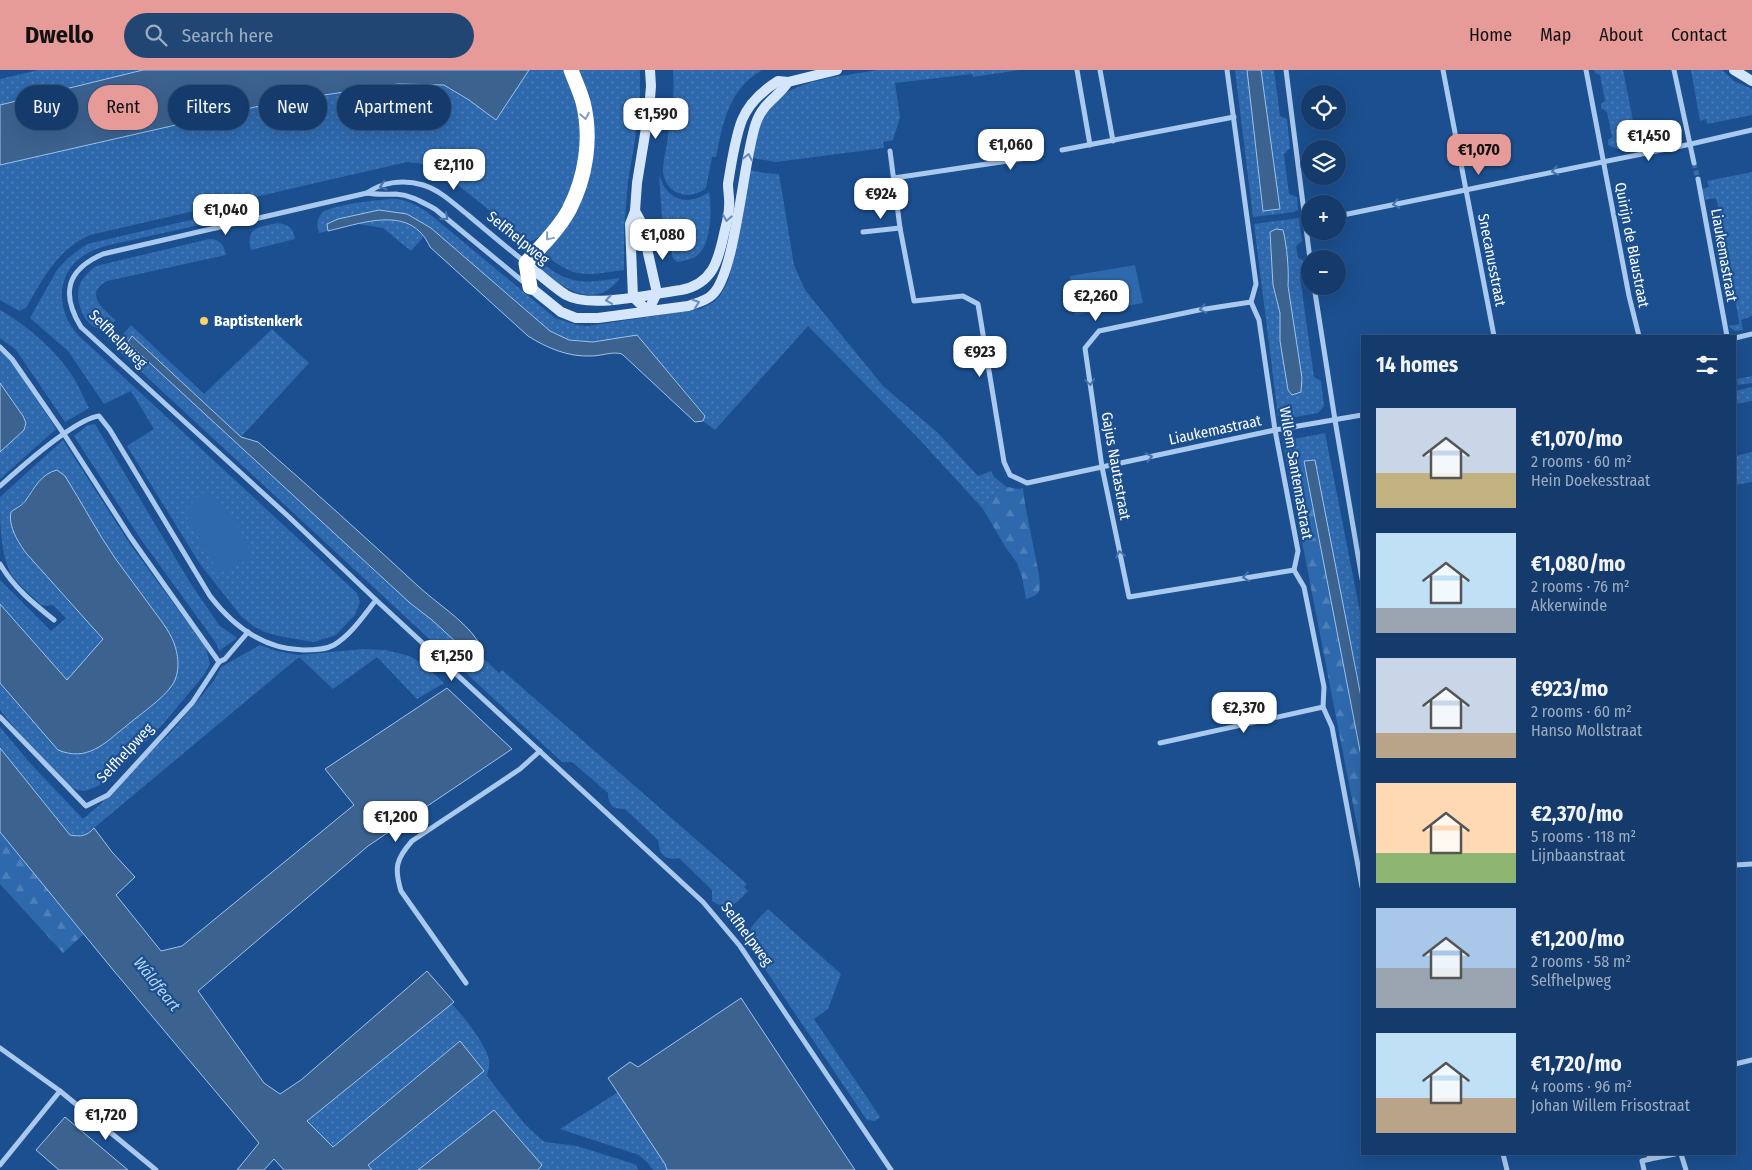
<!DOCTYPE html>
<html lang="en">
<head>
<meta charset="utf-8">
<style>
	body { margin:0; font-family:"Fira Sans Condensed",sans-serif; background:#214673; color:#f1f3f6; height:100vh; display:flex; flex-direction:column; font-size:19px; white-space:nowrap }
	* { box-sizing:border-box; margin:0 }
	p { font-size:16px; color:#9dadc1 }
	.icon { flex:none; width:28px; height:28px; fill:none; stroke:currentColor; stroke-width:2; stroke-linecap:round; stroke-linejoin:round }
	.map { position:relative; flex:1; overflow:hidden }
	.panel { position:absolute; left:1361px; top:265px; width:375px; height:820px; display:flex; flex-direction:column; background:#143b6b; border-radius:0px; box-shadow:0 5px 20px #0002,0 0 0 1px #33557e }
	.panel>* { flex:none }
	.guide { position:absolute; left:15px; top:15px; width:475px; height:45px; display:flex; gap:10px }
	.controls { position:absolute; left:1301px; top:15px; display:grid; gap:10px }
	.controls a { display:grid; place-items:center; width:45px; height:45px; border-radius:50%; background:#143b6b; box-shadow:0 5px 20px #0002,0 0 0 1px #33557e; font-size:25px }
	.price { position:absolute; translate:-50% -42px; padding:0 11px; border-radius:10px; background:#fff; color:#222; font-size:16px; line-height:32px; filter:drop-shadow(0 1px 2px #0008) }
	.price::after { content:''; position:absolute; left:50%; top:30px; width:15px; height:11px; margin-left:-8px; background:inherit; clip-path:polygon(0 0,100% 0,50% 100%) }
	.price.selected { background:#e69b98; color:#111 }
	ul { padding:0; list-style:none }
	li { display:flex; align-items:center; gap:15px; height:125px; padding:0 15px }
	li span { display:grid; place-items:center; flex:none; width:140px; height:100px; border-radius:0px; color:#555 }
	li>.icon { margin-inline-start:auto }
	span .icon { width:60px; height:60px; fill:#fffc; stroke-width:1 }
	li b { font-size:21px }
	h2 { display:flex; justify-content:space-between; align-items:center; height:60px; padding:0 15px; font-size:21px }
	.tag { padding:0 18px; border-radius:22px; background:#143b6b; box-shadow:0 5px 20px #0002,0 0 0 1px #33557e; font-size:18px; line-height:45px }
	.tag.selected { background:#e69b98; color:#111 }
	header { display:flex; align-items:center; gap:30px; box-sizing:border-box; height:70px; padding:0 25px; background:#e69b98; color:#111 }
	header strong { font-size:24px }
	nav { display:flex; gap:28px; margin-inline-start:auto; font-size:18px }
	.search { width:350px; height:45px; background:#214673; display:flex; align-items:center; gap:12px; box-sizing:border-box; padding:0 18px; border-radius:28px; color:#9dadc1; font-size:19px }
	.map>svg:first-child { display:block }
	.grass { fill:url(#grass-dots); fill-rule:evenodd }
	.forest { fill:url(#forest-firs) }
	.park { fill:#2e69ad }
	.water { fill:#3c6290; stroke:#9cc4f0 }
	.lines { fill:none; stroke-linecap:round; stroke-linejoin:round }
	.street-tunnel { stroke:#3d69a0; stroke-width:5; stroke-dasharray:5 2.5; stroke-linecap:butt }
	.street { stroke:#a9c9ee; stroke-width:5 }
	.secondary { stroke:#d6e6fa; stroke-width:10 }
	.highway { stroke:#fff; stroke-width:15 }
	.oneway { stroke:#829ec1 }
	.oneway2 { stroke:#668bba }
	.oneway3 { stroke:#4674ac }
	.poi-dot { fill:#ffd166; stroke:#1b4f8f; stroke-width:2 }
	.labels { text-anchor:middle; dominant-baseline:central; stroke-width:4.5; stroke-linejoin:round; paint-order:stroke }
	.street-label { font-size:15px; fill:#fff; stroke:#1b4f8f }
	.poi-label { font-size:15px; font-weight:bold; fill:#fff; stroke:#1b4f8f; text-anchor:start }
	.water-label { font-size:16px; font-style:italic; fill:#b5d3f5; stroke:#1b4f8f }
</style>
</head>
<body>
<header>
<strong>Dwello</strong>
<div class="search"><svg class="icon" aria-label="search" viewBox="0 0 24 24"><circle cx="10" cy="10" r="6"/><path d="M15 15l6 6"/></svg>Search here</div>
<nav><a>Home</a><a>Map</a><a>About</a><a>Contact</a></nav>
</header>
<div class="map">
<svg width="1752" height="1100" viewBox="0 0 1752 1100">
	<defs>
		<pattern id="grass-dots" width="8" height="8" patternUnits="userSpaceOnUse" patternTransform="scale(1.25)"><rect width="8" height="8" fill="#2e69ad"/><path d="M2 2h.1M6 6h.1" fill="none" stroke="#4d80b9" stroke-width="1.8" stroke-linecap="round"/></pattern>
		<pattern id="forest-firs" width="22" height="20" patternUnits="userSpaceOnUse" patternTransform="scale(1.25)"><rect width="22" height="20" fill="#2e69ad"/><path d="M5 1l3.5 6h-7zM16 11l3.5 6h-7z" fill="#4d80b9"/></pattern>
	</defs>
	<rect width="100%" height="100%" fill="#1b4f8f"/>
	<!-- grass -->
	<g class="grass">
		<polygon points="38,0 143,0 0,35 0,9"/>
		<path d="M529,0H562C574,20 582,46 581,70C580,102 563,160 529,172L439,100L418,93L407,92L90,165C57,180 44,207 26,238L19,241L0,230V95L277,32L398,14L444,15L469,30L496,50Z"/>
		<path d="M579,0H640V38L628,112L624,159V200C586,205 577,210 545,185L574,142L588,30L591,29Z"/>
		<path d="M673,0H762C728,20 723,53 716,87H712L706,118C689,132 665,124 663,101C663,90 667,77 668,66C672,44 675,23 673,0Z"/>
		<path d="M877,0H1019L973,7L972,4L895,13L900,47L893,70L883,72L884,78L776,92L753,88C755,77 756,65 760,54C777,8 837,8 877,0Z"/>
		<polygon points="1235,0 1247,0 1263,141 1279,139 1261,0 1274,0 1280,46 1287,49 1290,78 1284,84 1289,124 1297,127 1298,140 1294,142 1253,147"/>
		<polygon points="1594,0 1623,0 1637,71 1667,65 1669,70 1618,79 1608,75 1608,70 1612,67 1607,42 1601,38 1601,34 1605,31 1600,5 1595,3"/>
		<polygon points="1691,0 1722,0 1734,11 1752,19 1752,45 1707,54 1706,49 1700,51"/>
		<path d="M750,100L764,103L779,104L794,195L805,220L883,316L937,362L978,406L991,401L994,407L1007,417L995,422L983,439L920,370L808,256L715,360L703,351L705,345L637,265L593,272L569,270L550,261L431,158L407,144L327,154L328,161L319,163C317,155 316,149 323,142C331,135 386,128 398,129C409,131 417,136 426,141L555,248L577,255L588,256L700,239L714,232L720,226L728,211L738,169Z"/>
		<polygon points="1752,102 1752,246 1741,250 1743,260 1735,261 1728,256 1739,254 1739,251 1717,131 1715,128 1705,130 1702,119 1709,117 1707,111"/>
		<path d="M659,105C661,109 662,114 666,119C677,134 695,132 709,122C712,139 712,180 693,188C688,190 682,191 677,192L673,188L662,148Z"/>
		<path d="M221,143L223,149C194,156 165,163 136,169C121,173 103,175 88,183C55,201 55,239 78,265L357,523L360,532L355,545L336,565L314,572L278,566L265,562L253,556L241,546L200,494L127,376L154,359L131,321L104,334L68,281L30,248L57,200L68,188L87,174Z"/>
		<path d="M1299,148L1302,171L1296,176L1298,188L1305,191L1306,201L1300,207L1314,307L1321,311L1324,336L1318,343L1284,349L1278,346L1254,154ZM1270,163C1278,180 1289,197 1287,216L1302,308L1301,322L1288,320L1280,271V243L1273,215Z"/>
		<path d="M380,149C400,150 409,153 425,165L411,181L383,158L358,154Z"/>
		<path d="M277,153C288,154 293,158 295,169L251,180C245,157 260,157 277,153Z"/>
		<path d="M209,169C220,169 224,175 226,185L107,211C83,224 104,240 116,250C112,253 108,258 103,258C85,261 75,231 79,217C82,208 88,202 96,196Z"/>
		<path d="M541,192C570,216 585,213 620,208C596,241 564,219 540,199Z"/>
		<path d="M0,240C27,255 59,283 75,310C80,319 84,329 89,338L65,352L16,280L0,268Z"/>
		<path d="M131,255L204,324L272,259L309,293L241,367L132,266L128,272L410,533L432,550L475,586L478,583L499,603L502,600L747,814L744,817L748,821C737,833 729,843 712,831V820L679,788L672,789L665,787L660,781L658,770L625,739C613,740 608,734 608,723L572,692H562L121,283L119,279L118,270Z"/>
		<polygon points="0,281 8,287 15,297 56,359 0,409 0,382 24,360 26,353 23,346 0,313"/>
		<polygon points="1752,306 1752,313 1738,315 1737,309"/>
		<polygon points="1752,317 1752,331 1735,334 1735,321"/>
		<polygon points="95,354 191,514 219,555 237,568 219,581 216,573 140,468 74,366 88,355"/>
		<polygon points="1325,363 1362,552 1362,632 1315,390 1287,394 1283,371"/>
		<path d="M63,370L130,474L206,578L210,594L204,605L163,654L110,708L98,716L85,721L76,720L68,716L43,692L9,651L0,640V613L58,680C72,686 80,685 94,680L178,585L173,570L158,547L113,485L95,456L32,419L26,430L11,442L18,472L26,483L104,569L67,610L0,534V510L51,561L66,548L53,535L46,536L41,535C32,526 21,517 13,507C0,487 0,451 0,427Z"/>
		<polygon points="1752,382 1752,412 1735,415 1735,386"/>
		<path d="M260,575L276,581L299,585L363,579L385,580L410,586L428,598L444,613L417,629L377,587L333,619L299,587L94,758C87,766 81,767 70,765L0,678V657L30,693L83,749L103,732V727L172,661L213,612L221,597Z"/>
		<path d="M768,839L841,904L828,939L814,949L880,1047L875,1051L867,1050L748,874C744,859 759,849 768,839Z"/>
		<path d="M452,934C462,944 487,976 489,990C490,995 488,1001 487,1006L523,1052L535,1064L545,1072L577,1076L628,1092L636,1095L638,1100H538L541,1094L494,1040L418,1100H372L368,1095L460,971L333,1077L307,1051L443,935Z"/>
		<polygon points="618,1022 665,1094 667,1100 653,1100 648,1093 639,1085 560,1059"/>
	</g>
	<!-- forest -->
	<g class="forest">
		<polygon points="1304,391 1362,691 1362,781 1287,394"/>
		<path d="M1007,417L1019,419L1023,418L1025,434L1039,505C1041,520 1041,525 1026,529L1022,507L1017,493L1006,478L983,439L995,422Z"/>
		<polygon points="0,762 84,864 63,883 0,814"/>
	</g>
	<!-- park -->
	<g class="park">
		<polygon points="1135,195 1143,233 1075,245 1070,206"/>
		<polygon points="205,420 232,445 253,487 219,504 184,441"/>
	</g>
	<!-- water -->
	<g class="water">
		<polygon points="143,0 529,0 496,50 469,30 444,15 398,14 277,32 0,95 0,35"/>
		<polygon points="1247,0 1261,0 1280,139 1263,141"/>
		<path d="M379,140L407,144L431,158L550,261L569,270L593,272L637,265L705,346L703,351L695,352L622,284C612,281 602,286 591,286C568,287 547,278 528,266L430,177C411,134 363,153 328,161L327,154L338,149Z"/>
		<path d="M1276,159L1283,160C1287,176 1289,200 1288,216L1302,308L1301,322L1292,325L1288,320L1280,271V243L1273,215L1270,162Z"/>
		<path d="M132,266L241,367L258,372C312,419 365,467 418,516C435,532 465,551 477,570C481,576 480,582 475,586L470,585L432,550L410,533L141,285L128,272Z"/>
		<polygon points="0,313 23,346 26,353 24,360 0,382"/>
		<polygon points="1315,390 1362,632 1362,691 1304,391"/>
		<path d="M57,400L65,406C82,433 97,462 115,488C127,504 139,521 151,537C159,548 169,560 174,573C178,584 180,598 175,610C168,626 140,644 125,657C104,674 87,692 58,680L0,613V534L67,610L103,569L26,483C18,472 8,456 11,442C16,438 23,435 26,430C35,417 41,404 57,400Z"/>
		<path d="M447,618L512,679L368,776L198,921L264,1013L280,1024L301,1010L427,901L454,932L307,1051L333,1077L460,971L484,1001L368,1095L372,1100H284L274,1089L264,1100H237L259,1073L114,901L0,762V678L70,765C81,767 87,766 94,758L112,782L135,807L116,825L161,881L182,876L354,735L325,699Z"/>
		<polygon points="741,928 855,1100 667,1100 665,1094 608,1008 630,992 638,997"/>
		<polygon points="494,1040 542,1095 538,1100 418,1100"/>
		<polygon points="65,1047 128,1100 59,1100 36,1080"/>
	</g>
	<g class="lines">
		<!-- street-tunnel -->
		<polyline class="street-tunnel" points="1694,93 1698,109"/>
		<!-- street -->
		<g class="street">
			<polyline points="1077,0 1090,75"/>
			<polyline points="1100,0 1113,71"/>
			<polyline points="1227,0 1256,214 1251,232 1259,250 1275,360 1298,481 1294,500 1304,517 1324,617 1323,637 1332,657 1362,817"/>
			<polyline points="1286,0 1310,189"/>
			<polyline points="1443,0 1494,266"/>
			<polyline points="1586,0 1629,226 1639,266"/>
			<polyline points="1674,0 1694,93"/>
			<polyline points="1062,80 1234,47"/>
			<polyline points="890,81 900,158 914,231 963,226 978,234 1004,392 1010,405 1027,413 1275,360 1362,345"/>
			<polyline points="894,108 1027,88"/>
			<polyline points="1698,109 1727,266"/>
			<path d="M367,123C382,112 404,109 423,115C440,120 454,134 468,145C487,161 506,177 525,192"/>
			<polyline points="1338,146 1691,74 1752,60"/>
			<polyline points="863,162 900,158"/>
			<path d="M526,214L435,139C422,132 411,125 396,124C386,124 378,125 367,123L103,184C66,200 61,224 81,257L289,447L376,530L703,832L740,876L891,1100"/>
			<polyline points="1314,216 1335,350 1362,509"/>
			<polyline points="1251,232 1199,240 1099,261 1085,278 1102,397 1129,527 1294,500"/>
			<polyline points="1735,268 1752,264"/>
			<polyline points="0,277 12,289 64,364 131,468 219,592"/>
			<path d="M0,416C20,398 75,349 99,346L110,360L210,526C233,556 264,579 303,580C313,580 325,580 334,575C351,565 364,545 376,530"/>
			<path d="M0,494C14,518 33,533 54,550"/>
			<polyline points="0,647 86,736 108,725 192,633 219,592 225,589 248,562"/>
			<polyline points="1160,673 1323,637"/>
			<polyline points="1735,795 1752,794"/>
			<path d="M466,913L401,821C394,798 396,789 412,771L520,699L540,681"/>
			<polyline points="0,978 60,1021 156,1100"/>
			<polyline points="1735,994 1752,990"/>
			<polyline points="1503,1084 1507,1100"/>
			<polyline points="1649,1084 1650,1089 1675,1084"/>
			<polyline points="1681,1084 1686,1100"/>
			<polyline points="0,1095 60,1021"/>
			<polyline points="1644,1100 1642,1091 1650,1089"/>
		</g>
		<!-- secondary -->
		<g class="secondary">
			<polyline points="1734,0 1752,11"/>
			<polyline points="635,141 641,152 657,223 648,241"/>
			<path d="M526,193C539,204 552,216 566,225C591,239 651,224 681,220C712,214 718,192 724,164C726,155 729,146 729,137C730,130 728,122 728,114C731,95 735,68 742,50C749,33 762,21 778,11L788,12L837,0"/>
			<path d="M530,217L561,242L576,248H598L688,236C696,233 706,231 712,225C736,204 743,89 756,53C763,32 779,27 788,12"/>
			<polyline points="648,241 633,227 630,154 635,141 637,113 649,40 651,16 650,0"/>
		</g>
		<!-- highway -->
		<path class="highway" d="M530,217L526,193C541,176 558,160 569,140C586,107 592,68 583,32C580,21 575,11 571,0"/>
	</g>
	<!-- one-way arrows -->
	<defs><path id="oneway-chevron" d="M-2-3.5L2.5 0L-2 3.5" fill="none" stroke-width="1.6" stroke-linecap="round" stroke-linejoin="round" transform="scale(1.25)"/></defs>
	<g class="oneway">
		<use href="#oneway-chevron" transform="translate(585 46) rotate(80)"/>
		<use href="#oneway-chevron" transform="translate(549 167) rotate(130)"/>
	</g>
	<g class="oneway2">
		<use href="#oneway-chevron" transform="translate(748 87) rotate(-78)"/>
		<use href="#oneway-chevron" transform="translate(727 148) rotate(100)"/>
		<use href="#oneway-chevron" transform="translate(609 230) rotate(172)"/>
		<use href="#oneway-chevron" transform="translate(696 233) rotate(-19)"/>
	</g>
	<g class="oneway3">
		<use href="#oneway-chevron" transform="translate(1555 101) rotate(169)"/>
		<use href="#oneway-chevron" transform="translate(383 116) rotate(164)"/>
		<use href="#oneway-chevron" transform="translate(1396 134) rotate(168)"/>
		<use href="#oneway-chevron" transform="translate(445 147) rotate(40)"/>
		<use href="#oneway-chevron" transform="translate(1203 239) rotate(170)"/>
		<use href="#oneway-chevron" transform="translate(1090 312) rotate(82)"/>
		<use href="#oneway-chevron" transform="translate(1149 387) rotate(-12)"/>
		<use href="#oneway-chevron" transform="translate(1120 484) rotate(-102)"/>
		<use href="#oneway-chevron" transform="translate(1246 507) rotate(172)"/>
	</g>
	<!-- markers -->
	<circle class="poi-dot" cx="204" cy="251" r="5"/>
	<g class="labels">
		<!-- street labels -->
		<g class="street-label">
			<text transform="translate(518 168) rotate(39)">Selfhelpweg</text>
			<text transform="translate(1632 175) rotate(79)">Quirijn de Blaustraat</text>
			<text transform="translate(1724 185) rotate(80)">Liaukemastraat</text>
			<text transform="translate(1492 190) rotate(79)">Snecanusstraat</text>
			<text transform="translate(118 269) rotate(45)">Selfhelpweg</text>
			<text transform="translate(1215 360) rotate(-12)">Liaukemastraat</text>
			<text transform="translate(1116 396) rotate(80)">Gajus Nautastraat</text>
			<text transform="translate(1296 403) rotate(80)">Willem Santemastraat</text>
			<text transform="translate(125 683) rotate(-47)">Selfhelpweg</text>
			<text transform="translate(747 864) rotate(53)">Selfhelpweg</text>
		</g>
		<!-- poi labels -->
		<g class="poi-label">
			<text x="214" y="251">Baptistenkerk</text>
		</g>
		<!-- water labels -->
		<g class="water-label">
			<text transform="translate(157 914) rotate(51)">Wâldfeart</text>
		</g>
	</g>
</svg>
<div class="controls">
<a><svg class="icon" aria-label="locate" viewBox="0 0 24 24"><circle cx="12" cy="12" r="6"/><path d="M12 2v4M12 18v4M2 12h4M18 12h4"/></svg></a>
<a><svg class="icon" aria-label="layers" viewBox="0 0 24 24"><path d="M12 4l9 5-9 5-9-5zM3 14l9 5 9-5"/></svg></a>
<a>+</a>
<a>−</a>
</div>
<b class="price" style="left:656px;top:70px">€1,590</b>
<b class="price" style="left:1649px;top:92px">€1,450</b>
<b class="price" style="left:1011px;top:101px">€1,060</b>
<b class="price selected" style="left:1479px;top:106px">€1,070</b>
<b class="price" style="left:454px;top:121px">€2,110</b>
<b class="price" style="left:881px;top:150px">€924</b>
<b class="price" style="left:226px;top:166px">€1,040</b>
<b class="price" style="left:663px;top:191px">€1,080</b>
<b class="price" style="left:1096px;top:252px">€2,260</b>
<b class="price" style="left:980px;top:308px">€923</b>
<b class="price" style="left:452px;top:612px">€1,250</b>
<b class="price" style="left:1244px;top:664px">€2,370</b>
<b class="price" style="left:396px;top:773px">€1,200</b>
<b class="price" style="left:106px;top:1071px">€1,720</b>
<div class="guide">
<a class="tag">Buy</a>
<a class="tag selected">Rent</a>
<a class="tag">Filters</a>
<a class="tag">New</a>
<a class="tag">Apartment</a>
</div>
<section class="panel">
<h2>14 homes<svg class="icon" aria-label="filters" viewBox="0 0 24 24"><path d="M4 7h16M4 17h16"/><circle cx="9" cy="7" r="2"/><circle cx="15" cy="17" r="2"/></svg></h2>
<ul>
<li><span style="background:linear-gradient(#c9d6e8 65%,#c2b280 0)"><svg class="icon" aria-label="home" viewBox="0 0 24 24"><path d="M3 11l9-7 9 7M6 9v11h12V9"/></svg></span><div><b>€1,070/mo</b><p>2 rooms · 60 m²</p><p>Hein Doekesstraat</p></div></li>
<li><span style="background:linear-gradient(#bfe0f5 75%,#9aa5b1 0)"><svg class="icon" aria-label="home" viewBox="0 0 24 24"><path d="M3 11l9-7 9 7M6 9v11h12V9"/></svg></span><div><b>€1,080/mo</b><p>2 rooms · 76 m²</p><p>Akkerwinde</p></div></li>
<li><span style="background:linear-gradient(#c9d6e8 75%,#b9a48a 0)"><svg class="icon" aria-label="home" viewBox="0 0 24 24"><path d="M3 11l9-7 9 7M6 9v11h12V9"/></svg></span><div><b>€923/mo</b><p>2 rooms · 60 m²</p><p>Hanso Mollstraat</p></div></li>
<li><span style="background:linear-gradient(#ffd9b3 70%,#8fb573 0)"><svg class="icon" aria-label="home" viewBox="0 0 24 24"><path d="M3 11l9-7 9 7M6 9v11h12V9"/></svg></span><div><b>€2,370/mo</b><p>5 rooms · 118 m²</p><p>Lijnbaanstraat</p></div></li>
<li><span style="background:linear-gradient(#a9c7e8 60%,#9aa5b1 0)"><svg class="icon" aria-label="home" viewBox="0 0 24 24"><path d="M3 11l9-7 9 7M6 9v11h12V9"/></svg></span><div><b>€1,200/mo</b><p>2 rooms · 58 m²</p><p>Selfhelpweg</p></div></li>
<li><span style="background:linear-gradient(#bfe0f5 65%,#b9a48a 0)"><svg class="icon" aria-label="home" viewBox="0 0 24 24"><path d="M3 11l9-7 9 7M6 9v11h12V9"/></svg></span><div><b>€1,720/mo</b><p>4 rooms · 96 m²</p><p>Johan Willem Frisostraat</p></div></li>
</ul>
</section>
</div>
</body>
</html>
